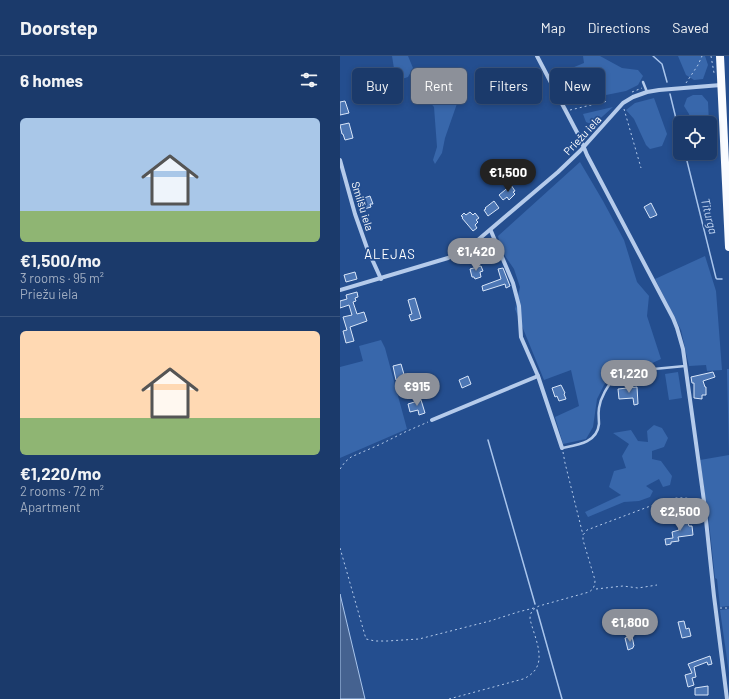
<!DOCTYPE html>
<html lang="en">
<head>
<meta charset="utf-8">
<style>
	body { margin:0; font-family:Barlow,sans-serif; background:#284573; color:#f1f3f6; height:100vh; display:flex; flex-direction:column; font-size:15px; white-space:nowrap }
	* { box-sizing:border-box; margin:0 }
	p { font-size:13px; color:#a0adc1 }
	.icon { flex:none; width:22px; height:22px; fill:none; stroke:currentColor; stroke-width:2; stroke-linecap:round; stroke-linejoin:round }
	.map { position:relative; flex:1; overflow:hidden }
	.drawer { display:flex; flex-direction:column; background:#1b3a6b; width:340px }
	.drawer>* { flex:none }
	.banner { position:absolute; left:12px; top:12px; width:317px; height:36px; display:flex; gap:8px }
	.buttons { position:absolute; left:333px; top:60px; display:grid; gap:8px }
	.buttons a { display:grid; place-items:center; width:44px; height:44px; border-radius:6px; background:#1b3a6b; box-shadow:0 2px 6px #0003,0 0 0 1px #39547e; font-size:20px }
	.price { position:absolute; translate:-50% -34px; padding:0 9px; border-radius:14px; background:#8c9099; color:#fff; font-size:13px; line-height:26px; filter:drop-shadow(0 1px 2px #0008) }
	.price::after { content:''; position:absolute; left:50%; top:24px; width:12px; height:9px; margin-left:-6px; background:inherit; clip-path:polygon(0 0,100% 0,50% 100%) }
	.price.active { background:#222; color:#fff }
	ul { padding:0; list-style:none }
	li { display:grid; align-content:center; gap:8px; height:212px; padding:0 20px }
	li+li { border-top:1px solid #39547e }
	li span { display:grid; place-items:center; height:124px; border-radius:6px; color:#555 }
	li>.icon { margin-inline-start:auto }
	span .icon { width:72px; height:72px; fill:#fffc; stroke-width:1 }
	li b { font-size:17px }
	h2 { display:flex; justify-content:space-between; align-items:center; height:48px; padding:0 20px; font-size:17px }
	.tag { padding:0 14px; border-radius:6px; background:#1b3a6b; box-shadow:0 2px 6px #0003,0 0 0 1px #39547e; font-size:14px; line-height:36px }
	.tag.active { background:#8c9099; color:#fff }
	header { display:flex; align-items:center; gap:24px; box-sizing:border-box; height:56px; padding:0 20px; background:#1b3a6b; border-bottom:1px solid #39547e }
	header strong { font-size:19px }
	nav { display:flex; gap:22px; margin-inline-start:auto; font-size:14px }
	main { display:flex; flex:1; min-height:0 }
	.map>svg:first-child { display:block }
	.green { fill:#3867ab }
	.water { fill:#456290; stroke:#a9c5ec }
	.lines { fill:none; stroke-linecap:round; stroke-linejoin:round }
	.stream { stroke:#a9c5ec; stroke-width:1.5 }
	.building { fill:#4d77b5; stroke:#d9e6f9 }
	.path { stroke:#b5cbeb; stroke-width:1; stroke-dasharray:2 3; stroke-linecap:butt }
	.lane { stroke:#b5cbeb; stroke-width:2.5 }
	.street { stroke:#b5cbeb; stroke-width:4 }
	.primary { stroke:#f9fbff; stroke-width:8 }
	.labels { text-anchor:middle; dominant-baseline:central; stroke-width:3.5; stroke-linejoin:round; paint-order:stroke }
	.street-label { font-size:11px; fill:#fff; stroke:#244e8f }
	.water-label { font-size:12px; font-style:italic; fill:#c1d5f2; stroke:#244e8f }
	.quarter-label { font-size:13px; letter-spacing:1px; fill:#fff; stroke:#244e8f }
</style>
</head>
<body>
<header>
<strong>Doorstep</strong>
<nav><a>Map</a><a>Directions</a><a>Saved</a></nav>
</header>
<main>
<section class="drawer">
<h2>6 homes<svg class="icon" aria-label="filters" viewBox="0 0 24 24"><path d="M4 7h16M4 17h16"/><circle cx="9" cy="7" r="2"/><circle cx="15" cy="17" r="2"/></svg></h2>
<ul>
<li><span style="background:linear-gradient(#a9c7e8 75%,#8fb573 0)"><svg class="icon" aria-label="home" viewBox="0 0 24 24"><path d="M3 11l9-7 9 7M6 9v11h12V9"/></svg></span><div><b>€1,500/mo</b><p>3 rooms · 95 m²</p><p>Priežu iela</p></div></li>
<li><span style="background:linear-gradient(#ffd9b3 70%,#8fb573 0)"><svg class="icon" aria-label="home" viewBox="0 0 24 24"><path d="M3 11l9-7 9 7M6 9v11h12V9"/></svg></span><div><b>€1,220/mo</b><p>2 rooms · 72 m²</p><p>Apartment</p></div></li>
</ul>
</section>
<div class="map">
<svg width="389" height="643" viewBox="0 0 389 643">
	<rect width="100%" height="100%" fill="#244e8f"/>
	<!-- green -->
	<g class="green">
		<polygon points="52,0 68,0 73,12 68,21 62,23 55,19"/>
		<polygon points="243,0 260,0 282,12 298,14 303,20 298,29 286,35 236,45 227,38 221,20 222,16 244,7"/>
		<polygon points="338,0 365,0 368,9 363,23 354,24 346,19"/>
		<polygon points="108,22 120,28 120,39 105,82 102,97 95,108 93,104 97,91 94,51 86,42 88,35 98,25"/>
		<polygon points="353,39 362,39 368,46 369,67 351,67 349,58 344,50 347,42"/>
		<polygon points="314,42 327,78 322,90 310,93 306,89 294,63 286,54 295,47"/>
		<polygon points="273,51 253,69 246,66 243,58"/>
		<polygon points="240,106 263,145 284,184 297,226 309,240 307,260 321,303 306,310 284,312 273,317 264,329 257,343 253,371 246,383 223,388 215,361 239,350 231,314 204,324 175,253 180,231 174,213 161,194 158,180"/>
		<polygon points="365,200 376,235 382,314 367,315 366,309 349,310 341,274 315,223"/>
		<polygon points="41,284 45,292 67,373 0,402 0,311 23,305 19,290"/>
		<polygon points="387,313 389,313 389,550 380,551 377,523 375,522 369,466 360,404 389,399"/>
		<polygon points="338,316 342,342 329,344 325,318"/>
		<polygon points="314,369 322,372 328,382 324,391 312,395 312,403 321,405 332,420 330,429 323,431 319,423 306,430 313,435 310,441 299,445 284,446 248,461 245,456 281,439 269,431 274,415 286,412 282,400 289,388 273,377 291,374 298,385 308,386 307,375"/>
		<polygon points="389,553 389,617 380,554"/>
	</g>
	<!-- water -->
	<polygon class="water" points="0,538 25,643 0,643"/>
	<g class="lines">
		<!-- stream -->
		<g class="stream">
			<polyline points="313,0 322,8 327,26"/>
			<polyline points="330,38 340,79"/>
			<polyline points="345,97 376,222 377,223 382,223"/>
			<polyline points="148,384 195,548"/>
			<polyline points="197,554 222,643"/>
		</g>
	</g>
	<!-- building -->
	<g class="building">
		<polygon points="5,45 9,57 0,59 0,46"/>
		<polygon points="9,67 13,82 5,84 3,78 2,78 0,69"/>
		<polygon points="185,107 191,120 187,122 188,124 183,127 177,114 179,113 178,109"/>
		<polygon points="171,129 175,135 173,136 175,138 169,144 167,141 163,144 159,139"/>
		<polygon points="30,140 33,148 30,148 31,151 24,153 21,143"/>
		<polygon points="154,145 159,152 148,160 144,154 146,153 145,152"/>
		<polygon points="311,147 317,159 310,162 304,151"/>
		<polygon points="130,156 133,159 135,157 139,162 136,164 138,166 135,169 137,172 133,175 122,162 123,161 121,160 124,157 126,159"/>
		<polygon points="141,210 143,215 140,216 141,221 135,223 134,221 132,221 130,213"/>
		<polygon points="163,212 170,230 166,232 165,228 143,235 142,230 161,223 158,213"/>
		<polygon points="15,216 17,223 6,226 4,219"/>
		<polygon points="17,236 18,241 15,242 16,245 13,246 17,258 24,256 27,265 10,271 14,285 6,287 3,275 7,274 3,261 12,259 9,249 0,252 0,245 7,243 6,239"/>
		<polygon points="75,242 81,262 71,265 69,259 72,258 68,244"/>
		<polygon points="61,308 65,322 56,324 53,310"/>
		<polygon points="373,316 375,321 363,325 365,331 366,331 366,339 362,339 362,343 354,342 354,327 352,327 351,321"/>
		<polygon points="128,320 131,328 122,332 119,324"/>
		<polygon points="221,329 225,337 224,338 226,343 219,345 217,340 215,341 212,332"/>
		<polygon points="297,331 298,348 294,349 293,342 279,343 278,333"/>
		<polygon points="81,344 85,357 79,359 78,354 70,356 68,348"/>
		<polygon points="341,462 342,468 348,467 349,470 352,470 353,479 338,481 339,485 331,486 331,488 326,489 325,483 333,482 332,476 339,474 338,463"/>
		<polygon points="344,565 346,573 349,572 351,580 342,582 338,566"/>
		<polygon points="292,580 294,590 293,591 293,592 288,594 285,582"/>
		<polygon points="370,600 372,608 368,609 367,606 354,611 356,621 352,622 354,629 348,631 345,619 352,617 348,608"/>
		<polygon points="368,630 368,639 355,639 355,632"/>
	</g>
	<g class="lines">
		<!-- path -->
		<g class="path">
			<polyline points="371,0 374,17"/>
			<polyline points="346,27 358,9 362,0"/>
			<polyline points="292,36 302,32"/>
			<polyline points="284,53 301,112"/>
			<polyline points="230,54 268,45"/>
			<polyline points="223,396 225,407 243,479"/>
			<polyline points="0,413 5,406 11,401 41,388 65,376 88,366"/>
			<polyline points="0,492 26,583 35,585 47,585 79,583 150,565 178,556 194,552"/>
			<polyline points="256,533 283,530 298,532 317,529"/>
			<polyline points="380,552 389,552"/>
			<path d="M109,643L183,623C211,611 195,584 190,563C190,556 193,553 199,550L249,536C254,533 255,529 255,524L243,484V479L247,474L329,443C340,441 349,442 360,444"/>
		</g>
		<!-- lane -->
		<g class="lane">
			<polyline points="303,26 307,36"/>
			<path d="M222,392C237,389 257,387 259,368C259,363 258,358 259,352C261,339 269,329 276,319L293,315L345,310"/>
		</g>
		<!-- street -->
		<g class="street">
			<polyline points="197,0 240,82 247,99 333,262 337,272 343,293 364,445 374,540 387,643"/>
			<polyline points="0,104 15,158 27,192 41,223"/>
			<polyline points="151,175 173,227 179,250 181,281 198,320 222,392"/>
			<polyline points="0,234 108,202 132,189 218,116 240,95 283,47 293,41 307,36 319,34 381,29"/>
			<polyline points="92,364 198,320"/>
		</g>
		<!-- primary -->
		<polyline class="primary" points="380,0 389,191"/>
	</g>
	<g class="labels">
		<!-- street labels -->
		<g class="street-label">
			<text transform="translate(242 79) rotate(-47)">Priežu iela</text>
			<text transform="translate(23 150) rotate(73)">Smilšu iela</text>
		</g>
		<!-- water labels -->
		<g class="water-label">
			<text transform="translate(370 160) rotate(76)">Titurga</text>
		</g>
		<!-- quarter labels -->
		<g class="quarter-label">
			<text x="50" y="198">ALEJAS</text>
		</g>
	</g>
</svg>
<div class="buttons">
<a><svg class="icon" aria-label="locate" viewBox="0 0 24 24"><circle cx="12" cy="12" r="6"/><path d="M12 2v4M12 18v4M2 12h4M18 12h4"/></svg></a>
</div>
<b class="price active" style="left:168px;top:137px">€1,500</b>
<b class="price" style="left:136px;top:216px">€1,420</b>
<b class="price" style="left:289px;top:338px">€1,220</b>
<b class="price" style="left:77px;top:351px">€915</b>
<b class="price" style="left:340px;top:476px">€2,500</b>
<b class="price" style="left:290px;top:587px">€1,800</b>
<div class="banner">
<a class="tag">Buy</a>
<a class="tag active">Rent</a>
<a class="tag">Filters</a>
<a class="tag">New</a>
</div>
</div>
</main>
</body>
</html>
